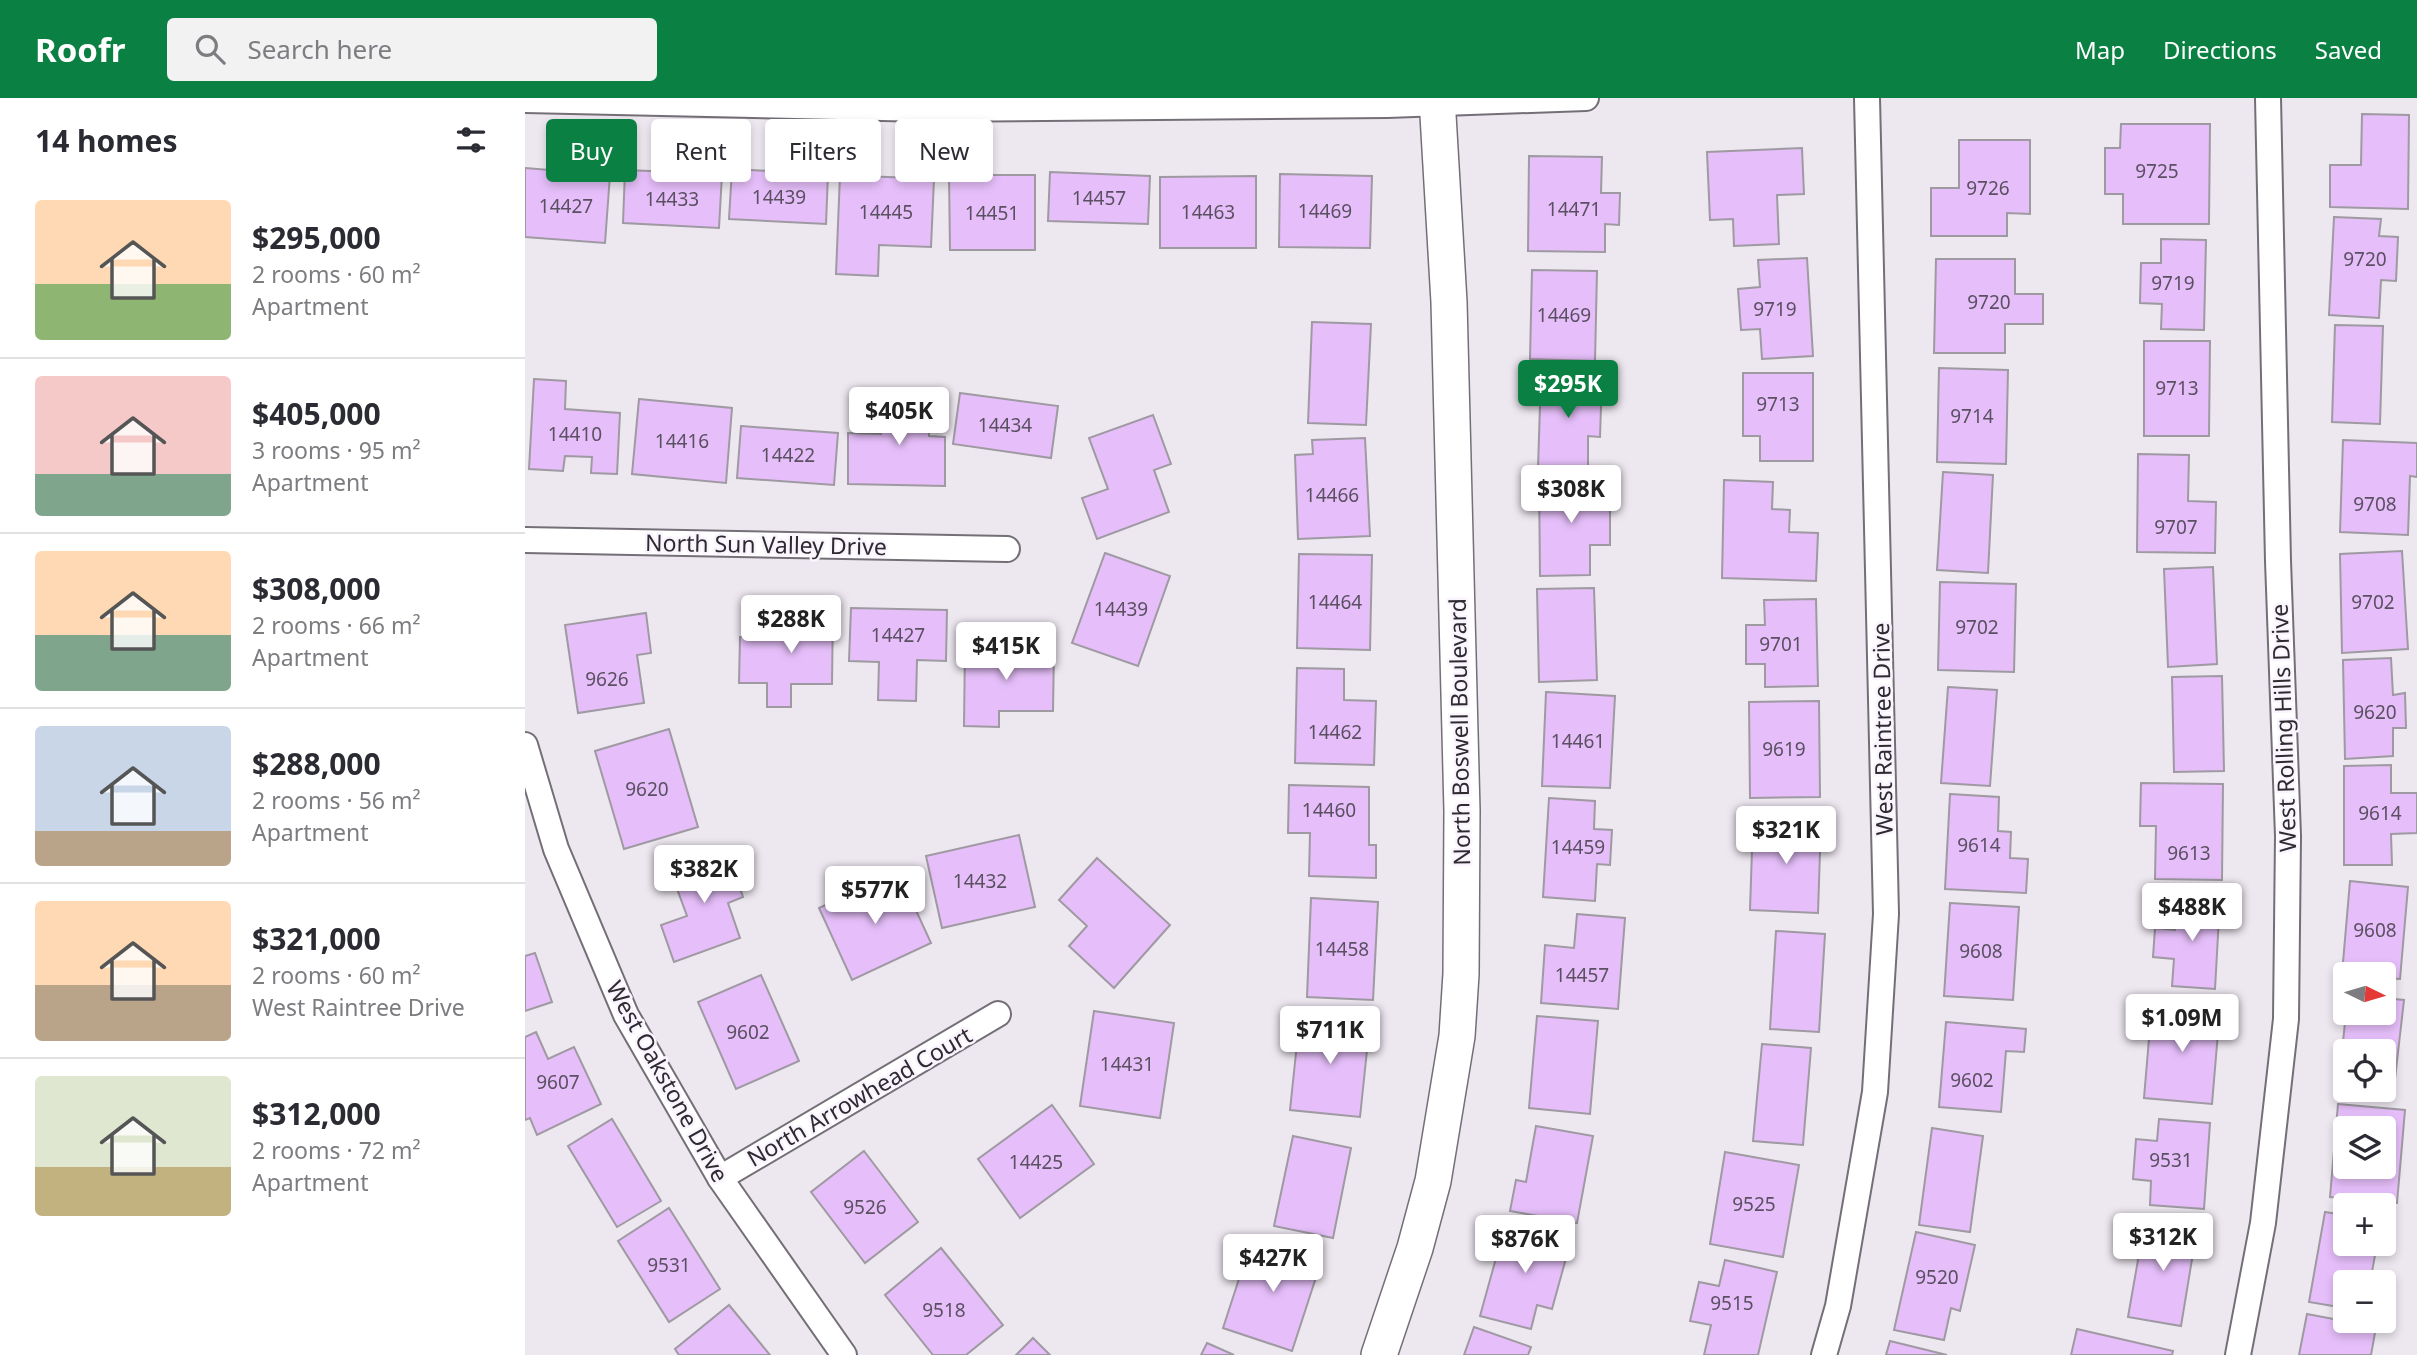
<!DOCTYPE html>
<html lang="en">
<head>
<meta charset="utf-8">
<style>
	body { margin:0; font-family:"Noto Sans",sans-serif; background:#f2f2f3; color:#2b2b33; height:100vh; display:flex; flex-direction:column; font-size:26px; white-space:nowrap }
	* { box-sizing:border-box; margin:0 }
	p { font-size:23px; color:#7c7c81 }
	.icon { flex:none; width:38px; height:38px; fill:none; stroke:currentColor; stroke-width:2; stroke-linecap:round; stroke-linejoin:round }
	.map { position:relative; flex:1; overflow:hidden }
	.side { display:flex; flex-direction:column; background:#fff; width:525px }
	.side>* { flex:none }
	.guide { position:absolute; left:21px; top:21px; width:665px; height:63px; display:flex; gap:14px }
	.needle { width:46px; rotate:95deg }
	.tools { position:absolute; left:1808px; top:864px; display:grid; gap:14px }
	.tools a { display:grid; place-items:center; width:63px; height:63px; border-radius:7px; background:#fff; box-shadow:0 4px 10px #0003; font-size:35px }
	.price { position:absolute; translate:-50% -60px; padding:0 16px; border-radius:7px; background:#fff; color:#222; font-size:23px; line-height:46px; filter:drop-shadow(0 2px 4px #0008) }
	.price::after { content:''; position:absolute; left:50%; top:42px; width:21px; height:16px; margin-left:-10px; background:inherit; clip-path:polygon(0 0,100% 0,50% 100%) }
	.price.current { background:#0b8043; color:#fff }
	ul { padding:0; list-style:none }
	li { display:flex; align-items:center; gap:21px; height:175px; padding:0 35px }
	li+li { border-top:2px solid #e1e1e2 }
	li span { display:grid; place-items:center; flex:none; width:196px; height:140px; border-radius:7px; color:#555 }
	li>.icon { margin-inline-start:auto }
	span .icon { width:84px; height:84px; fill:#fffc; stroke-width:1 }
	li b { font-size:30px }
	h2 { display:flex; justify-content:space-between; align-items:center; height:84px; padding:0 35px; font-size:30px }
	.chip { padding:0 24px; border-radius:7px; background:#fff; box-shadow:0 4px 10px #0003; font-size:24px; line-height:63px }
	.chip.current { background:#0b8043; color:#fff }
	header { display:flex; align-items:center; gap:42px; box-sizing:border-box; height:98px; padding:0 35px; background:#0b8043; color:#fff }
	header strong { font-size:33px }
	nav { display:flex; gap:38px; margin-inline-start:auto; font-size:24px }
	.search { width:490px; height:63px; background:#f2f2f3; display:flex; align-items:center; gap:18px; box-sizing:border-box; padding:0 24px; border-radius:7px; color:#7c7c81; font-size:26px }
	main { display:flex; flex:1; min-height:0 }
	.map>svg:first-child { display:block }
	.building { fill:#e6bffa; stroke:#9f99a2; stroke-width:2; fill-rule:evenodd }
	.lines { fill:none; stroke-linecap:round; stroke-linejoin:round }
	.street-casing { stroke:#746f77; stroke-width:28 }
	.secondary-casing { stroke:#746f77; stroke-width:38 }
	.street { stroke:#fff; stroke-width:24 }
	.secondary { stroke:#fff; stroke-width:35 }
	.labels { text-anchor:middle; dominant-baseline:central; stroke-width:5; stroke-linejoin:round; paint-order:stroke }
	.number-label { font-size:19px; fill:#5b5062 }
	.street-label { font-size:23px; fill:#2d2b2f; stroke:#faf4fe }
</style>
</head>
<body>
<header>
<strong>Roofr</strong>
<div class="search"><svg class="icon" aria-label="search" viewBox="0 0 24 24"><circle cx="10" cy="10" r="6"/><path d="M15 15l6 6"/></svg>Search here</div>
<nav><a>Map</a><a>Directions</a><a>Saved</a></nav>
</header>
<main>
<section class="side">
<h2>14 homes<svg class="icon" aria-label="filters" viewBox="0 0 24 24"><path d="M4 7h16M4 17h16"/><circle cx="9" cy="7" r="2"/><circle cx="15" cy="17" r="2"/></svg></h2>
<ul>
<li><span style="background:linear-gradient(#ffd9b3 60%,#8fb573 0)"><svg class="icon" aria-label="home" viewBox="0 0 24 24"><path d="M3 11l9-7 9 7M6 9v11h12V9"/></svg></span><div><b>$295,000</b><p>2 rooms · 60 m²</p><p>Apartment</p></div></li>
<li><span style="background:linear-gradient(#f6c9c9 70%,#7fa58c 0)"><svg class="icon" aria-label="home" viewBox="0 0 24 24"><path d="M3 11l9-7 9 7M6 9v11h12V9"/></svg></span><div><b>$405,000</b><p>3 rooms · 95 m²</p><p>Apartment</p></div></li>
<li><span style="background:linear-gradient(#ffd9b3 60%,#7fa58c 0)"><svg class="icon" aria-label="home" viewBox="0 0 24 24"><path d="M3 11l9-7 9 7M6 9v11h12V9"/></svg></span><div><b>$308,000</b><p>2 rooms · 66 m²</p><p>Apartment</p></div></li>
<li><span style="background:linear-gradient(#c9d6e8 75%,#b9a48a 0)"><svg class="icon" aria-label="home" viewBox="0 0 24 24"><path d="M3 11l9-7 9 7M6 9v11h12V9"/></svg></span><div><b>$288,000</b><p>2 rooms · 56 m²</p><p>Apartment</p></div></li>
<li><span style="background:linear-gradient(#ffd9b3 60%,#b9a48a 0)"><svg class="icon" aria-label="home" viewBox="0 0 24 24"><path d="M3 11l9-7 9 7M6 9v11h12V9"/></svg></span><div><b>$321,000</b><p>2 rooms · 60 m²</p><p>West Raintree Drive</p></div></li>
<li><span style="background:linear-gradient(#dfe7d0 65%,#c2b280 0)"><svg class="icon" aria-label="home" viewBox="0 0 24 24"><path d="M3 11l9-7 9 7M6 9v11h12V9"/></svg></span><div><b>$312,000</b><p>2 rooms · 72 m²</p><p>Apartment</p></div></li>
</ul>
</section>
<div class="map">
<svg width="1892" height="1257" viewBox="0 0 1892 1257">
	<rect width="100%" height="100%" fill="#ede7f0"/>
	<!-- building -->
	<g class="building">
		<polygon points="1837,16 1884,17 1883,111 1805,109 1805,67 1836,67"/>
		<polygon points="1596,26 1685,26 1684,126 1598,126 1598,96 1580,96 1580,50 1595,50"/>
		<polygon points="1434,42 1505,42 1505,116 1482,115 1482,138 1406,138 1406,90 1434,90"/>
		<polygon points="1277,50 1279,96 1252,97 1254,146 1209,148 1208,121 1185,122 1182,54"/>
		<polygon points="1004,58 1077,59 1076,95 1095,95 1094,127 1080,126 1080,154 1003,153"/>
		<polygon points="0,70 85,77 80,145 0,139"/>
		<polygon points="207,71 303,76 301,126 204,121"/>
		<polygon points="100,72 197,76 194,130 98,125"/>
		<polygon points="525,74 625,78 623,126 523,123"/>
		<polygon points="755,76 847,78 845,150 754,149"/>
		<polygon points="315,77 409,81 406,149 354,147 353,178 311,176"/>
		<polygon points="424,77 510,77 510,152 425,152"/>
		<polygon points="731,78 731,150 635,150 635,79"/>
		<polygon points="1809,119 1856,121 1854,138 1873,139 1871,183 1856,182 1854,220 1804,217"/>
		<polygon points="1636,141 1681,142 1679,232 1636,231 1637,206 1615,205 1616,165 1636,165"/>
		<polygon points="1282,160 1288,258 1237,261 1235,231 1216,232 1213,191 1235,189 1233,162"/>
		<polygon points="1411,161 1490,161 1490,196 1518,196 1518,226 1480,226 1480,255 1409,255"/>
		<polygon points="1007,172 1072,173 1070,263 1005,261"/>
		<polygon points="787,224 846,226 841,327 783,325"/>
		<polygon points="1810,227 1858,228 1855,326 1807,324"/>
		<polygon points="1619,243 1685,243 1684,338 1619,338"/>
		<polygon points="1414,270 1483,272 1481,366 1412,364"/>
		<polygon points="1218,275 1288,275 1288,363 1235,363 1235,338 1218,338"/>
		<polygon points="1016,276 1077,278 1075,339 1063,338 1063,372 1013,370"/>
		<polygon points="9,281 41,283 40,311 95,315 92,376 66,375 67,359 40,358 38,373 4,371"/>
		<polygon points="435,295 533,308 526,360 428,346"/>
		<polygon points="356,297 405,299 404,338 420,339 420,388 323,386 323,335 356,336"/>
		<polygon points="114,301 207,310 201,385 107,376"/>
		<polygon points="628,317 646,366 629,372 644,414 572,441 557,400 583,391 564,340"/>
		<polygon points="216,328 313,335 309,387 212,380"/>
		<polygon points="840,340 845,438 773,441 770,357 788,356 787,342"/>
		<polygon points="1818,342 1892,345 1892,379 1885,378 1883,437 1815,434"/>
		<polygon points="1613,356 1664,357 1663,403 1691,404 1690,455 1612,454"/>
		<polygon points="1418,374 1468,377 1463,475 1412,472"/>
		<polygon points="1064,380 1064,394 1085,394 1085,447 1065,447 1065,477 1015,478 1014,381"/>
		<polygon points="1199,382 1248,384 1247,411 1265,412 1264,434 1293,435 1291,483 1197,480"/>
		<polygon points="1877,453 1883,551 1817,555 1815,456"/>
		<polygon points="580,455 645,478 613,568 547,545"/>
		<polygon points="774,456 847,457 845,552 772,550"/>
		<polygon points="1688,469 1692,566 1643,569 1639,471"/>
		<polygon points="1415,484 1491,486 1489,574 1413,572"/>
		<polygon points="1069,490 1072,582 1014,584 1012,491"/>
		<polygon points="1291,501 1293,588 1240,589 1240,566 1221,566 1221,527 1240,527 1239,502"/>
		<polygon points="263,508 308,509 307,586 266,586 266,609 242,609 242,585 214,585 215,539 263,539"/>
		<polygon points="326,510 422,512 421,563 392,562 391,603 353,602 354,564 324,563"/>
		<polygon points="121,515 126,555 112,557 119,605 53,615 40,527"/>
		<polygon points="440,548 529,550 528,613 474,613 474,629 439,628"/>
		<polygon points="1866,560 1868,597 1880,595 1881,630 1868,630 1868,658 1820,661 1818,562"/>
		<polygon points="772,570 819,571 819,602 851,603 849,667 770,665"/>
		<polygon points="1697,578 1699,673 1649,674 1647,579"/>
		<polygon points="1423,589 1472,592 1465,688 1416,685"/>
		<polygon points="1021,594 1090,598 1085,690 1017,688"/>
		<polygon points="1294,603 1295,699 1225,700 1224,604"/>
		<polygon points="144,631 173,729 99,751 70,653"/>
		<polygon points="1866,667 1866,695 1892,695 1892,735 1866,736 1867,767 1819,767 1819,668"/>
		<polygon points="1616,685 1698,686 1697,782 1630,781 1631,728 1615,728"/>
		<polygon points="764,687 844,689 844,747 851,747 851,780 784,778 785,735 763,735"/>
		<polygon points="1425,696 1474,699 1473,733 1486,734 1485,760 1503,761 1501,795 1420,791"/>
		<polygon points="1024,700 1070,703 1069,731 1087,732 1085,767 1072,766 1070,803 1018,799"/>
		<polygon points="1228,722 1296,724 1293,815 1225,812"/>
		<polygon points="494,737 510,809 417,830 401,758"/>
		<polygon points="200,749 218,799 203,805 215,840 149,864 136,827 162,818 144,769"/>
		<polygon points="572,760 645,827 589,890 544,848 562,828 534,802"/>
		<polygon points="373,773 406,845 327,882 294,810"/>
		<polygon points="1825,783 1883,789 1875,881 1858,880 1858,877 1817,876"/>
		<polygon points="1652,798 1695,801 1690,891 1647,888 1649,861 1628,859 1630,830 1650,832"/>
		<polygon points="786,800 853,804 848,902 782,899"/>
		<polygon points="1425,805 1494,809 1488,902 1419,898"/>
		<polygon points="1052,816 1100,820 1093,911 1016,905 1020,847 1049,850"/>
		<polygon points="1251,833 1300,836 1294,934 1245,931"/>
		<polygon points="10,855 27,904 0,913 0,858"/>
		<polygon points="236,877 274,963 211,991 173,904"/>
		<path d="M1858,900L1879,902L1868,998L1813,992L1821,915H1858ZM1820,954H1858V992H1820Z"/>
		<polygon points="1627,905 1695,911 1687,1006 1619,1000"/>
		<polygon points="569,913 649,925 635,1020 555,1008"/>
		<polygon points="775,917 845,924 835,1019 765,1012"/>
		<polygon points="1012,918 1073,923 1065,1016 1004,1010"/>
		<polygon points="1421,924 1501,931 1499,954 1481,953 1476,1014 1414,1009"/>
		<polygon points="11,934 23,961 49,949 76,1006 12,1037 5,1020 0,1022 0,939"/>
		<polygon points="1237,946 1286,950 1278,1047 1228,1043"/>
		<path d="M1813,1006L1880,1012L1872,1105L1805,1099ZM1820,1031H1858V1069H1820Z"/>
		<polygon points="527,1007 569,1066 495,1120 453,1061"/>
		<polygon points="87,1021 136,1103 92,1129 43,1048"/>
		<polygon points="1634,1021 1685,1025 1679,1111 1625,1107 1626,1083 1608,1081 1611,1041 1632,1043"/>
		<polygon points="1011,1028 1068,1038 1052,1125 985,1113 991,1082 1001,1084"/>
		<polygon points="1407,1030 1458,1038 1445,1134 1394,1127"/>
		<polygon points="768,1038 826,1050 808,1140 749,1128"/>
		<polygon points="339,1053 393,1124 340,1165 286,1094"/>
		<polygon points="1200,1054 1274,1067 1258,1159 1185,1146"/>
		<polygon points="144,1110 195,1191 144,1224 93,1143"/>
		<polygon points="1800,1114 1820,1117 1820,1146 1852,1146 1845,1185 1820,1185 1820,1210 1784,1204"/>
		<polygon points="1620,1122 1672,1131 1656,1228 1603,1219"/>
		<polygon points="981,1124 1046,1142 1027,1211 1012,1207 1006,1231 955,1218"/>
		<polygon points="1391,1134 1450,1147 1435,1213 1426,1210 1419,1242 1369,1232"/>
		<polygon points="728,1138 797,1161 767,1253 698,1230"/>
		<polygon points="416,1150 478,1227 441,1257 408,1257 360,1197"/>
		<polygon points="1200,1162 1252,1174 1233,1257 1179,1257 1186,1227 1165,1223 1174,1184 1194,1188"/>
		<polygon points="204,1207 245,1257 154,1257 150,1251"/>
		<polygon points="1782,1216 1851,1229 1846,1257 1774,1257"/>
		<polygon points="949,1229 1006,1249 1003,1257 939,1257"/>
		<polygon points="1552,1231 1648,1253 1647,1257 1546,1257"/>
		<polygon points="508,1240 525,1257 491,1257"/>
		<polygon points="1365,1243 1422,1257 1361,1257"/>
		<polygon points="682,1245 709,1257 676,1257"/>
	</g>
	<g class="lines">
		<defs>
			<g id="street">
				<polyline points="0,2 401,11 862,7 1061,0"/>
				<polyline points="0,442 482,451"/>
				<polyline points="0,647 31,751 101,917 195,1080 319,1257"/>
				<polyline points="195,1080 473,916"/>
				<polyline points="1299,1257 1313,1208 1350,994 1361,816 1342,0"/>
				<polyline points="1713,1257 1738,1125 1761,921 1763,738 1753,463 1743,0"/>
			</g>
			<polyline id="secondary" points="854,1257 890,1150 908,1083 932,938 936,876 937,713 924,204 912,0"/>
		</defs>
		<!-- street casing -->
		<use href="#street" class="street-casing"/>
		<!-- secondary casing -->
		<use href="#secondary" class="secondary-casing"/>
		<!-- street -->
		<use href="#street" class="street"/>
		<!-- secondary -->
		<use href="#secondary" class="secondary"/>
	</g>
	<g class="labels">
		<!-- number labels -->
		<g class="number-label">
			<text x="1632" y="73">9725</text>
			<text x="1463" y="90">9726</text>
			<text x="254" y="99">14439</text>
			<text x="574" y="100">14457</text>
			<text x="147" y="101">14433</text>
			<text x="41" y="108">14427</text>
			<text x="1049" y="111">14471</text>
			<text x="800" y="113">14469</text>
			<text x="361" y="114">14445</text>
			<text x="683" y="114">14463</text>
			<text x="467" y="115">14451</text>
			<text x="1840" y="161">9720</text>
			<text x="1648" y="185">9719</text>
			<text x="1464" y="204">9720</text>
			<text x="1250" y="211">9719</text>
			<text x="1039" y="217">14469</text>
			<text x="1652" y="290">9713</text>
			<text x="1253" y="306">9713</text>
			<text x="1447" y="318">9714</text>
			<text x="480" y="327">14434</text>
			<text x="50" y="336">14410</text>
			<text x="157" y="343">14416</text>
			<text x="263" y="357">14422</text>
			<text x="807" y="397">14466</text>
			<text x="1850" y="406">9708</text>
			<text x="1651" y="429">9707</text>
			<text x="810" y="504">14464</text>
			<text x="1848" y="504">9702</text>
			<text x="596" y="511">14439</text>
			<text x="1452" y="529">9702</text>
			<text x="373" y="537">14427</text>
			<text x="1256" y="546">9701</text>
			<text x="82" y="581">9626</text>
			<text x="1850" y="614">9620</text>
			<text x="810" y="634">14462</text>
			<text x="1053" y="643">14461</text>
			<text x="1259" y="651">9619</text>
			<text x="122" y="691">9620</text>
			<text x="804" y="712">14460</text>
			<text x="1855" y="715">9614</text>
			<text x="1454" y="747">9614</text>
			<text x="1053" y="749">14459</text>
			<text x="1664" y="755">9613</text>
			<text x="455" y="783">14432</text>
			<text x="1850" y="832">9608</text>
			<text x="817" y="851">14458</text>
			<text x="1456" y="853">9608</text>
			<text x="1057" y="877">14457</text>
			<text x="223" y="934">9602</text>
			<text x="602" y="966">14431</text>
			<text x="1447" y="982">9602</text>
			<text x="33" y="984">9607</text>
			<text x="1646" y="1062">9531</text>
			<text x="511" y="1064">14425</text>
			<text x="1229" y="1106">9525</text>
			<text x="340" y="1109">9526</text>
			<text x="144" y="1167">9531</text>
			<text x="1412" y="1179">9520</text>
			<text x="1207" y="1205">9515</text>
			<text x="419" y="1212">9518</text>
		</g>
		<!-- street labels -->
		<g class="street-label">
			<text transform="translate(241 446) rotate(1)">North Sun Valley Drive</text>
			<text transform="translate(1758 630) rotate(-92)">West Rolling Hills Drive</text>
			<text transform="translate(1357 631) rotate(-91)">West Raintree Drive</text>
			<text transform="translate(934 634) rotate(-91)">North Boswell Boulevard</text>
			<text transform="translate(143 983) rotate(61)">West Oakstone Drive</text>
			<text transform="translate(334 998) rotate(-30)">North Arrowhead Court</text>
		</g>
	</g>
</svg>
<div class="tools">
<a><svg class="needle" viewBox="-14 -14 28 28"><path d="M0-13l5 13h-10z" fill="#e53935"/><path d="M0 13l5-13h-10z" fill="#7c7c81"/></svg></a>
<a><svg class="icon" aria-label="locate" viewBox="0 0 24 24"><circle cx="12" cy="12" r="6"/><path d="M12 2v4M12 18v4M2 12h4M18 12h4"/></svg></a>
<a><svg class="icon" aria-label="layers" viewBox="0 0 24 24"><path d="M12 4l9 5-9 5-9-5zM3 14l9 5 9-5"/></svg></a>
<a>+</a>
<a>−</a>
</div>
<b class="price current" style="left:1043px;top:322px">$295K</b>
<b class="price" style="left:374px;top:349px">$405K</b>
<b class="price" style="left:1046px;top:427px">$308K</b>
<b class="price" style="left:266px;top:557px">$288K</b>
<b class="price" style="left:481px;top:584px">$415K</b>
<b class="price" style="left:1261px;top:768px">$321K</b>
<b class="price" style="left:179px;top:807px">$382K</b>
<b class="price" style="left:350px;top:828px">$577K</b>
<b class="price" style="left:1667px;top:845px">$488K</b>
<b class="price" style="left:1657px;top:956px">$1.09M</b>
<b class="price" style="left:805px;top:968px">$711K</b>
<b class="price" style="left:1638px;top:1175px">$312K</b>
<b class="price" style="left:1000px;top:1177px">$876K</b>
<b class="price" style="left:748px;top:1196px">$427K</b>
<div class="guide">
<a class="chip current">Buy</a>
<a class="chip">Rent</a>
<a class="chip">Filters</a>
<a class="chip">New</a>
</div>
</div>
</main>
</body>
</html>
